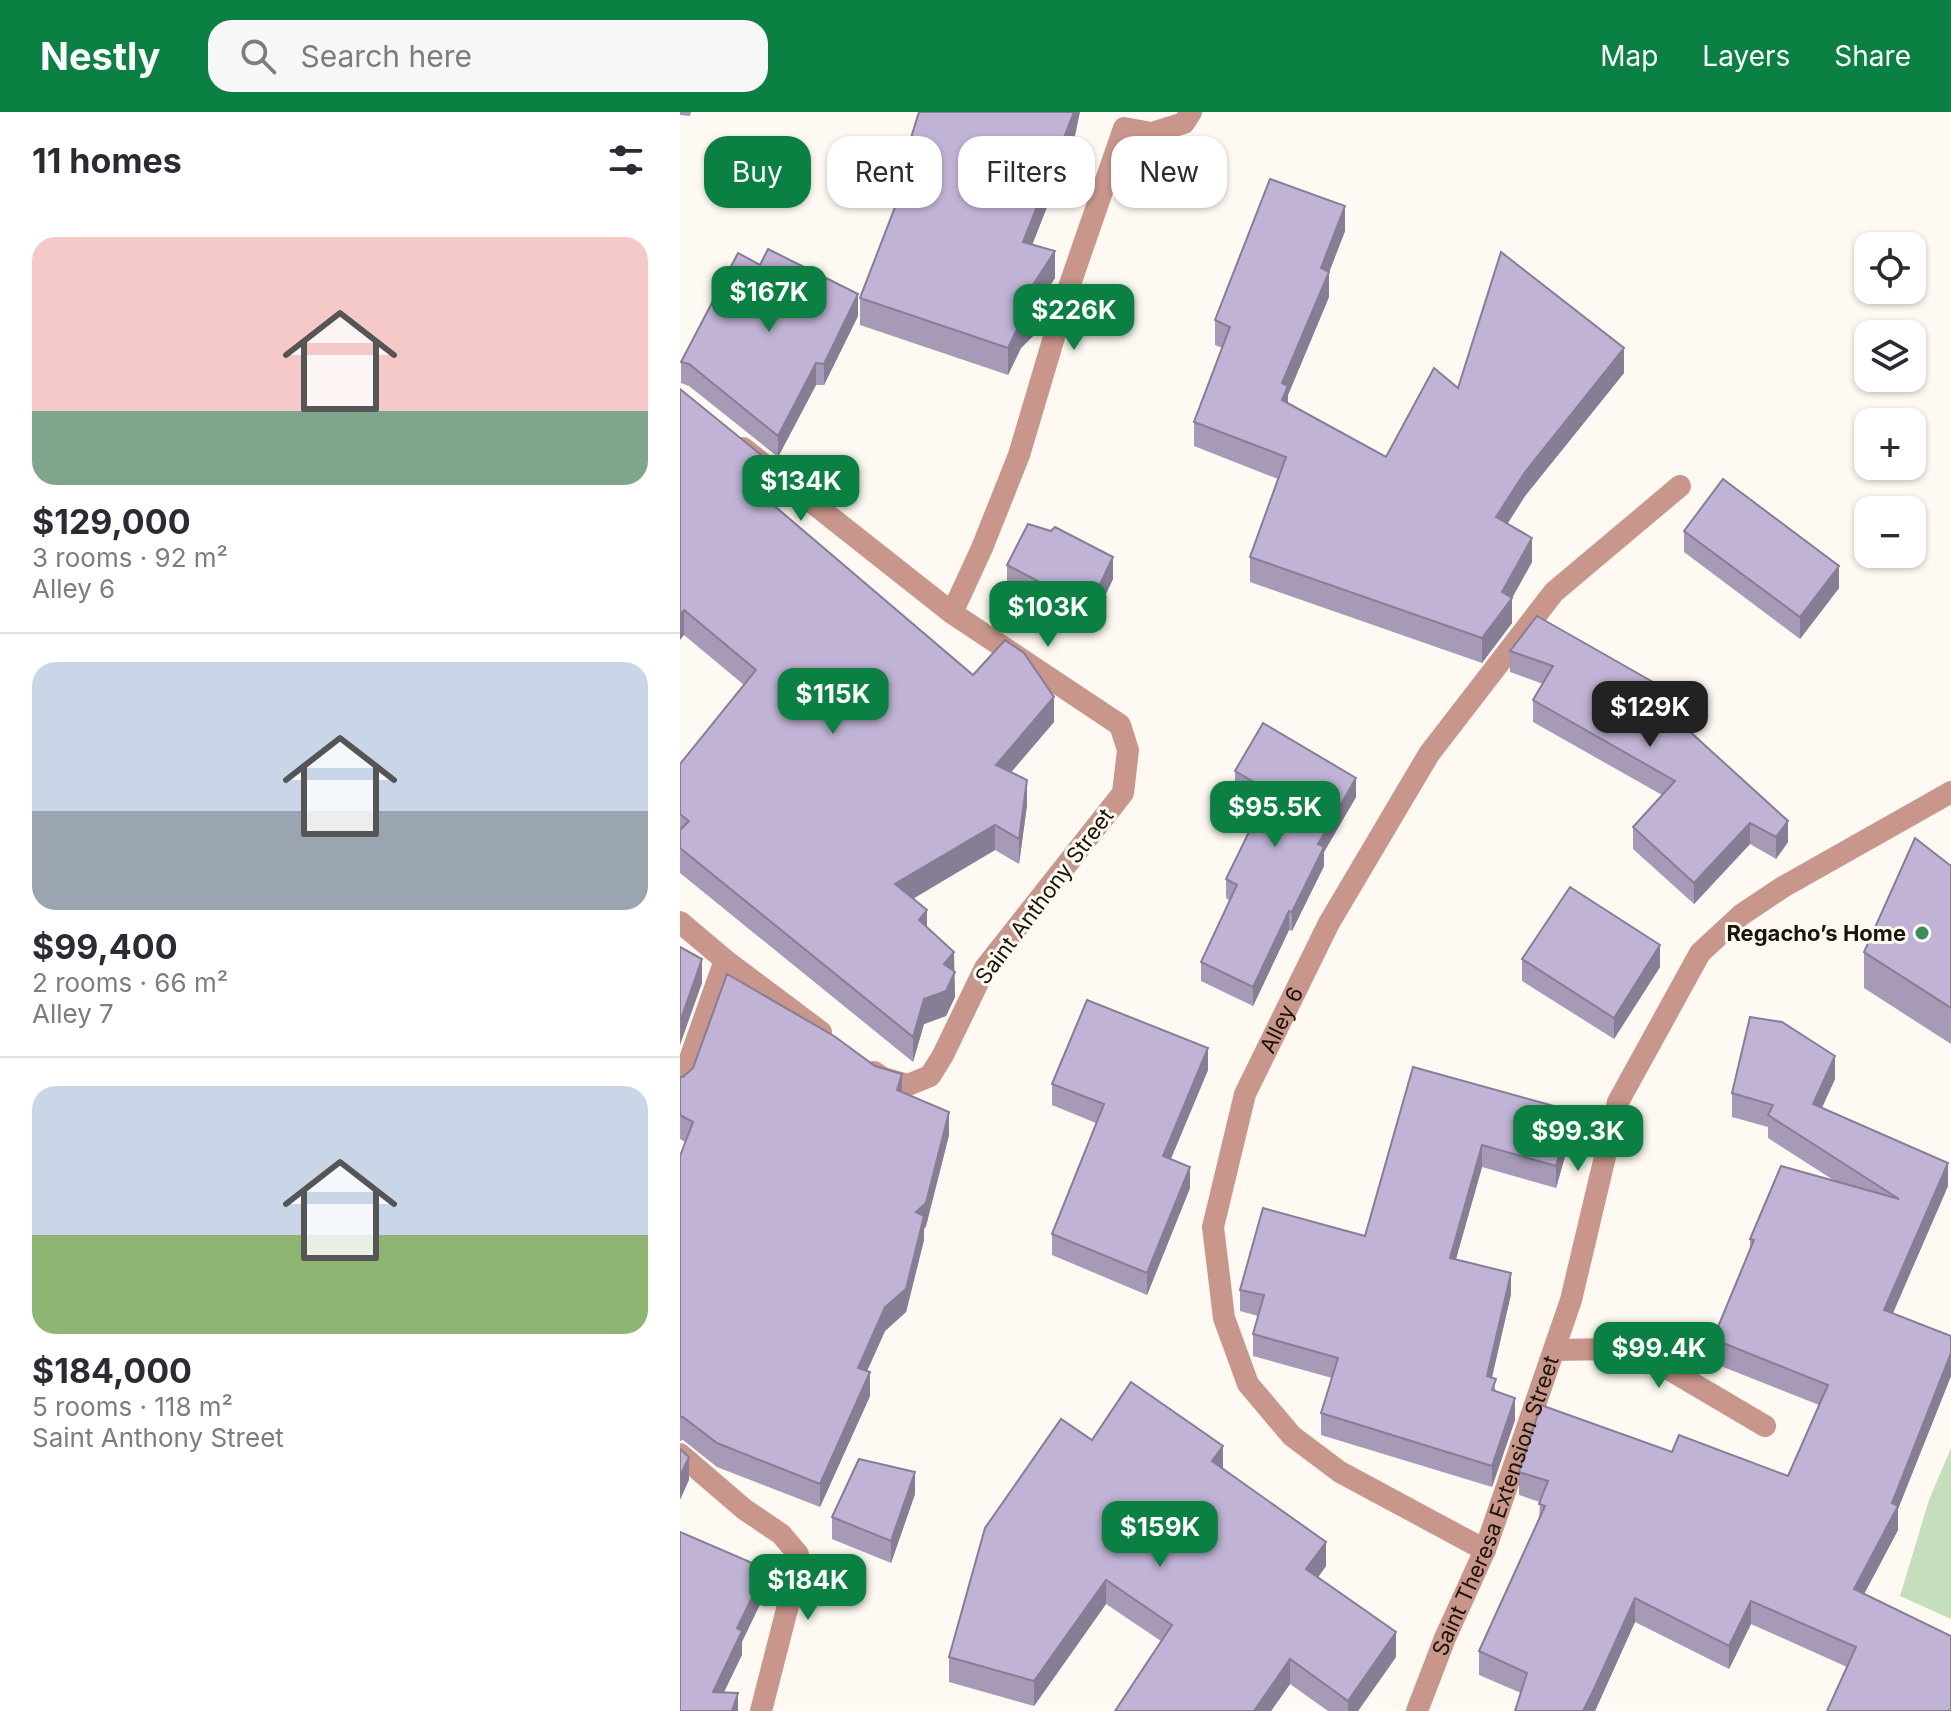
<!DOCTYPE html>
<html lang="en">
<head>
<meta charset="utf-8">
<style>
	body { margin:0; font-family:Inter,sans-serif; background:#f7f7f7; color:#2b2b33; height:100vh; display:flex; flex-direction:column; font-size:30px; white-space:nowrap }
	* { box-sizing:border-box; margin:0 }
	p { font-size:26px; color:#7c7c81 }
	.icon { flex:none; width:44px; height:44px; fill:none; stroke:currentColor; stroke-width:2; stroke-linecap:round; stroke-linejoin:round }
	.map { position:relative; flex:1; overflow:hidden }
	.drawer { display:flex; flex-direction:column; background:#fff; width:680px }
	.drawer>* { flex:none }
	.banner { position:absolute; left:24px; top:24px; width:760px; height:72px; display:flex; gap:16px }
	.tools { position:absolute; left:1174px; top:120px; display:grid; gap:16px }
	.tools a { display:grid; place-items:center; width:72px; height:72px; border-radius:16px; background:#fff; box-shadow:0 2px 6px #0004; font-size:40px }
	.price { position:absolute; translate:-50% -68px; padding:0 18px; border-radius:16px; background:#0b8043; color:#fff; font-size:26px; line-height:52px; filter:drop-shadow(0 2px 4px #0008) }
	.price::after { content:''; position:absolute; left:50%; top:48px; width:24px; height:18px; margin-left:-12px; background:inherit; clip-path:polygon(0 0,100% 0,50% 100%) }
	.price.on { background:#222; color:#fff }
	ul { padding:0; list-style:none }
	li { display:grid; align-content:center; gap:16px; height:424px; padding:0 32px }
	li+li { border-top:2px solid #e1e1e2 }
	li span { display:grid; place-items:center; height:248px; border-radius:24px; color:#555 }
	li>.icon { margin-inline-start:auto }
	span .icon { width:144px; height:144px; fill:#fffc; stroke-width:1 }
	li b { font-size:34px }
	h2 { display:flex; justify-content:space-between; align-items:center; height:96px; padding:0 32px; font-size:34px }
	.tag { padding:0 28px; border-radius:24px; background:#fff; box-shadow:0 2px 6px #0004; font-size:28px; line-height:72px }
	.tag.on { background:#0b8043; color:#fff }
	header { display:flex; align-items:center; gap:48px; box-sizing:border-box; height:112px; padding:0 40px; background:#0b8043; color:#fff }
	header strong { font-size:38px }
	nav { display:flex; gap:44px; margin-inline-start:auto; font-size:28px }
	.search { width:560px; height:72px; background:#f7f7f7; display:flex; align-items:center; gap:20px; box-sizing:border-box; padding:0 28px; border-radius:24px; color:#7c7c81; font-size:30px }
	main { display:flex; flex:1; min-height:0 }
	.map>svg:first-child { display:block }
	.green { fill:#c5debb }
	.lines { fill:none; stroke-linecap:round; stroke-linejoin:round }
	.minor { stroke:#c9968b; stroke-width:22 }
	.wall { fill:#a69ab7 }
	.shaded-wall { fill:#877d95 }
	.building { fill:#c1b3d5; stroke:#877d95; stroke-width:2 }
	.poi-dot { fill:#3c8e5f; stroke:#fefaf3; stroke-width:3 }
	.labels { text-anchor:middle; dominant-baseline:central; stroke-width:6; stroke-linejoin:round; paint-order:stroke }
	.street-label { font-size:22px; fill:#1b1407; stroke:#fefaf3 }
	.poi-label { font-size:22px; font-weight:bold; fill:#1b1407; stroke:#fefaf3; text-anchor:end }
</style>
</head>
<body>
<header>
<strong>Nestly</strong>
<div class="search"><svg class="icon" aria-label="search" viewBox="0 0 24 24"><circle cx="10" cy="10" r="6"/><path d="M15 15l6 6"/></svg>Search here</div>
<nav><a>Map</a><a>Layers</a><a>Share</a></nav>
</header>
<main>
<section class="drawer">
<h2>11 homes<svg class="icon" aria-label="filters" viewBox="0 0 24 24"><path d="M4 7h16M4 17h16"/><circle cx="9" cy="7" r="2"/><circle cx="15" cy="17" r="2"/></svg></h2>
<ul>
<li><span style="background:linear-gradient(#f6c9c9 70%,#7fa58c 0)"><svg class="icon" aria-label="home" viewBox="0 0 24 24"><path d="M3 11l9-7 9 7M6 9v11h12V9"/></svg></span><div><b>$129,000</b><p>3 rooms · 92 m²</p><p>Alley 6</p></div></li>
<li><span style="background:linear-gradient(#c9d6e8 60%,#9aa5b1 0)"><svg class="icon" aria-label="home" viewBox="0 0 24 24"><path d="M3 11l9-7 9 7M6 9v11h12V9"/></svg></span><div><b>$99,400</b><p>2 rooms · 66 m²</p><p>Alley 7</p></div></li>
<li><span style="background:linear-gradient(#c9d6e8 60%,#8fb573 0)"><svg class="icon" aria-label="home" viewBox="0 0 24 24"><path d="M3 11l9-7 9 7M6 9v11h12V9"/></svg></span><div><b>$184,000</b><p>5 rooms · 118 m²</p><p>Saint Anthony Street</p></div></li>
</ul>
</section>
<div class="map">
<svg width="1271" height="1599" viewBox="0 0 1271 1599">
	<rect width="100%" height="100%" fill="#fefaf3"/>
	<!-- green -->
	<polygon class="green" points="1271,1336 1271,1507 1220,1484 1249,1388"/>
	<g class="lines">
		<!-- minor -->
		<g class="minor">
			<polyline points="63,336 272,501 440,613 448,638 443,681 305,856 263,943 250,964 228,973 203,966 194,960"/>
			<polyline points="272,501 302,436 339,343 388,178 444,16 472,21 504,11 511,0"/>
			<polyline points="0,810 45,848 141,920"/>
			<polyline points="0,975 45,848"/>
			<polyline points="874,1238 936,1237 985,1255 1085,1314"/>
			<polyline points="0,1342 64,1397 101,1422 118,1442 115,1466 81,1599"/>
			<path id="s1" d="M805,1438L660,1360L612,1324L568,1272L544,1206L533,1115L565,982L649,811L749,642L874,480L1000,374"/>
			<path id="s2" d="M737,1599L765,1526L805,1438L891,1188L938,990L1020,841L1061,803L1103,775L1271,680"/>
		</g>
	</g>
	<!-- wall -->
	<g class="wall">
		<polygon points="0,0 11,0 10,4 0,3"/>
		<polygon points="395,24 352,133 375,166 356,195 356,221 341,236 328,263 180,213 180,186 220,82 220,61"/>
		<polygon points="665,119 649,160 649,185 608,283 608,291 706,345 778,276 944,261 845,384 827,412 852,450 832,486 832,511 802,551 570,470 570,445 598,367 514,334 514,310 542,236 535,233 535,208"/>
		<polygon points="178,204 144,273 136,273 98,345 9,274 1,271 1,250"/>
		<polygon points="0,277 85,371 80,381 293,563 374,610 331,660 347,693 339,752 315,738 233,787 247,815 274,859 275,885 266,904 244,912 233,950 0,761 0,652 64,573 4,523"/>
		<polygon points="1004,419 1159,476 1120,527 1004,440"/>
		<polygon points="327,453 433,467 413,509 371,498 327,475"/>
		<polygon points="857,504 994,604 993,605 1108,730 1096,747 1070,732 1014,792 953,737 953,715 982,683 853,610 853,588 863,572 830,560 830,539"/>
		<polygon points="555,659 676,685 644,740 644,754 612,819 609,818 573,894 521,869 521,850 550,789 546,786 546,767 582,694 555,678"/>
		<polygon points="1271,754 1271,932 1184,876 1184,840"/>
		<polygon points="842,847 980,855 934,927 842,869"/>
		<polygon points="733,955 892,1020 876,1076 802,1055 776,1147 831,1182 812,1266 816,1279 835,1308 812,1375 641,1323 641,1301 652,1266 573,1244 573,1222 578,1204 560,1199 560,1178 685,1124"/>
		<polygon points="528,958 491,1047 510,1076 467,1183 372,1143 372,1122 416,1011 372,993 372,972"/>
		<polygon points="0,965 222,980 269,1023 246,1114 244,1117 244,1128 226,1200 205,1219 187,1259 190,1284 140,1395 37,1355 3,1328 0,1329 0,1044 5,1030 0,1027"/>
		<polygon points="1155,967 1141,996 1268,1074 1212,1202 1271,1224 1271,1264 1218,1397 1218,1418 1184,1482 1271,1524 1167,1555 1071,1512 1049,1557 955,1510 915,1599 835,1599 841,1581 799,1563 799,1539 859,1408 860,1390 839,1383 839,1360 992,1340 1108,1364 1139,1293 1033,1251 1033,1227 1070,1137 1070,1127 1155,1069 1088,1026 1088,1015 1052,1005 1052,981"/>
		<polygon points="412,1328 543,1357 646,1454 638,1465 716,1545 678,1599 648,1599 610,1572 591,1599 435,1599 481,1529 426,1492 354,1594 269,1570 269,1545"/>
		<polygon points="235,1382 211,1451 152,1427 152,1405"/>
	</g>
	<!-- shaded-wall -->
	<g class="shaded-wall">
		<polygon points="394,0 400,0 395,24 343,156 343,130"/>
		<polygon points="665,94 665,119 645,171 649,160 649,185 608,283 608,298 602,313 602,271 641,156"/>
		<polygon points="375,139 375,166 356,195 356,221 341,236 328,263 328,236 351,176"/>
		<polygon points="178,182 178,204 144,273 144,252"/>
		<polygon points="944,236 944,261 845,384 816,430 816,405 845,360"/>
		<polygon points="136,251 136,273 98,345 98,324"/>
		<polygon points="85,346 85,371 71,399 71,374"/>
		<polygon points="852,426 852,450 832,486 832,511 802,551 802,526 822,480"/>
		<polygon points="433,445 433,467 413,509 413,487"/>
		<polygon points="1159,454 1159,476 1120,527 1120,505"/>
		<polygon points="4,498 4,523 0,528 0,503"/>
		<polygon points="994,582 994,604 984,618 984,596"/>
		<polygon points="374,585 374,610 316,678 316,653"/>
		<polygon points="676,666 676,685 644,740 644,754 612,819 612,800 638,732"/>
		<polygon points="347,668 347,693 339,752 339,727"/>
		<polygon points="1108,709 1108,730 1096,747 1096,725"/>
		<polygon points="1070,711 1070,732 1014,792 1014,771"/>
		<polygon points="315,713 315,738 215,797 215,772"/>
		<polygon points="247,798 247,823 239,808"/>
		<polygon points="609,799 609,818 573,894 573,875"/>
		<polygon points="980,833 980,855 934,927 934,906"/>
		<polygon points="274,840 275,885 266,904 244,912 233,950 233,925 244,887 264,852"/>
		<polygon points="22,847 22,871 0,933 0,910"/>
		<polygon points="528,936 528,958 483,1065 483,1044"/>
		<polygon points="1155,944 1155,967 1133,1016 1133,992"/>
		<polygon points="222,962 222,986 217,978"/>
		<polygon points="892,999 892,1020 876,1076 876,1054"/>
		<polygon points="269,1000 269,1023 246,1114 244,1117 244,1128 226,1200 205,1219 178,1279 178,1256 236,1100"/>
		<polygon points="802,1033 802,1055 770,1168 770,1146"/>
		<polygon points="1268,1051 1268,1074 1204,1222 1204,1198"/>
		<polygon points="510,1055 510,1076 467,1183 467,1161"/>
		<polygon points="831,1161 831,1182 807,1286 807,1264"/>
		<polygon points="1271,1241 1271,1264 1218,1397 1218,1418 1174,1501 1174,1477 1212,1391"/>
		<polygon points="190,1260 190,1284 140,1395 140,1372"/>
		<polygon points="835,1286 835,1308 812,1375 812,1354"/>
		<polygon points="543,1334 543,1358 532,1349"/>
		<polygon points="9,1345 9,1368 0,1388 0,1364"/>
		<polygon points="235,1360 235,1382 211,1451 211,1429"/>
		<polygon points="646,1430 646,1454 626,1482 626,1457"/>
		<polygon points="86,1457 86,1480 62,1530 62,1543 35,1599 33,1580 57,1516"/>
		<polygon points="426,1468 426,1492 354,1594 354,1569"/>
		<polygon points="955,1486 955,1510 915,1599 903,1599"/>
		<polygon points="1071,1489 1071,1512 1049,1557 1049,1534"/>
		<polygon points="716,1520 716,1545 678,1599 668,1599 668,1589"/>
		<polygon points="610,1547 610,1572 591,1599 574,1599"/>
		<polygon points="58,1581 58,1599 52,1599"/>
	</g>
	<!-- building -->
	<g class="building">
		<polygon points="239,0 394,0 343,130 375,139 351,176 356,194 341,209 328,236 180,186 227,64 220,61"/>
		<polygon points="590,67 665,94 641,156 649,160 602,271 608,274 602,288 706,345 754,256 778,276 821,140 944,236 845,360 816,405 852,426 822,480 832,486 802,526 570,445 606,345 514,310 550,215 535,208"/>
		<polygon points="88,137 178,182 144,252 136,251 98,324 9,252 1,250 58,141 80,153"/>
		<polygon points="0,277 85,346 71,374 293,563 325,528 344,541 374,585 316,653 347,668 339,727 315,713 215,772 247,798 239,808 274,840 264,852 275,860 266,879 244,887 233,925 0,736 0,718 9,709 0,702 0,652 76,558 4,498 0,503"/>
		<polygon points="1043,367 1159,454 1120,505 1004,419"/>
		<polygon points="348,412 371,419 375,415 433,445 413,487 371,476 327,453"/>
		<polygon points="857,504 994,582 984,596 1108,709 1096,725 1070,711 1014,771 953,715 995,669 853,588 873,554 830,539"/>
		<polygon points="583,611 676,666 638,732 644,735 612,800 609,799 573,875 521,850 557,773 546,767 589,679 555,659"/>
		<polygon points="1235,726 1271,754 1271,896 1184,840"/>
		<polygon points="890,775 980,833 934,906 842,847"/>
		<polygon points="0,835 22,847 0,910"/>
		<polygon points="47,862 154,924 195,954 222,962 217,978 269,1000 246,1091 236,1100 244,1104 226,1177 205,1195 178,1256 190,1260 140,1372 37,1331 3,1305 0,1305 0,1044 13,1010 0,1003 0,965 3,965 13,956"/>
		<polygon points="407,888 528,936 483,1044 510,1055 467,1161 372,1122 424,992 372,972"/>
		<polygon points="1070,905 1102,910 1155,944 1133,992 1268,1051 1204,1198 1271,1224 1271,1241 1212,1391 1218,1394 1174,1477 1271,1524 1271,1597 1270,1599 1147,1599 1176,1535 1071,1489 1049,1534 955,1486 915,1575 903,1599 835,1599 847,1561 799,1539 865,1394 859,1392 868,1369 839,1360 861,1293 992,1340 999,1323 1108,1364 1148,1273 1033,1227 1074,1128 1070,1127 1101,1054 1219,1087 1088,1003 1093,993 1052,981"/>
		<polygon points="733,955 892,999 876,1054 802,1033 770,1146 831,1161 807,1264 816,1267 812,1278 835,1286 812,1354 641,1301 658,1246 573,1222 584,1183 560,1178 583,1096 685,1124"/>
		<polygon points="451,1270 543,1334 532,1349 646,1430 626,1457 716,1520 668,1589 610,1547 574,1599 435,1599 492,1513 426,1468 354,1569 269,1545 305,1416 381,1307 412,1328"/>
		<polygon points="0,1337 9,1345 0,1364"/>
		<polygon points="179,1347 235,1360 211,1429 152,1405"/>
		<polygon points="0,1420 86,1457 57,1516 62,1519 33,1580 58,1581 52,1599 0,1599"/>
	</g>
	<!-- markers -->
	<circle class="poi-dot" cx="1242" cy="821" r="8"/>
	<g class="labels">
		<!-- street labels -->
		<g class="street-label">
			<text transform="translate(364 784) rotate(-53)">Saint Anthony Street</text>
			<text stroke="none"><textPath href="#s1" startOffset="674">Alley 6</textPath></text>
			<text stroke="none"><textPath href="#s2" startOffset="220">Saint Theresa Extension Street</textPath></text>
		</g>
		<!-- poi labels -->
		<g class="poi-label">
			<text x="1226" y="821">Regacho’s Home</text>
		</g>
	</g>
</svg>
<div class="tools">
<a><svg class="icon" aria-label="locate" viewBox="0 0 24 24"><circle cx="12" cy="12" r="6"/><path d="M12 2v4M12 18v4M2 12h4M18 12h4"/></svg></a>
<a><svg class="icon" aria-label="layers" viewBox="0 0 24 24"><path d="M12 4l9 5-9 5-9-5zM3 14l9 5 9-5"/></svg></a>
<a>+</a>
<a>−</a>
</div>
<b class="price" style="left:89px;top:222px">$167K</b>
<b class="price" style="left:394px;top:240px">$226K</b>
<b class="price" style="left:121px;top:411px">$134K</b>
<b class="price" style="left:368px;top:537px">$103K</b>
<b class="price" style="left:153px;top:624px">$115K</b>
<b class="price on" style="left:970px;top:637px">$129K</b>
<b class="price" style="left:595px;top:737px">$95.5K</b>
<b class="price" style="left:898px;top:1061px">$99.3K</b>
<b class="price" style="left:979px;top:1278px">$99.4K</b>
<b class="price" style="left:480px;top:1457px">$159K</b>
<b class="price" style="left:128px;top:1510px">$184K</b>
<div class="banner">
<a class="tag on">Buy</a>
<a class="tag">Rent</a>
<a class="tag">Filters</a>
<a class="tag">New</a>
</div>
</div>
</main>
</body>
</html>
